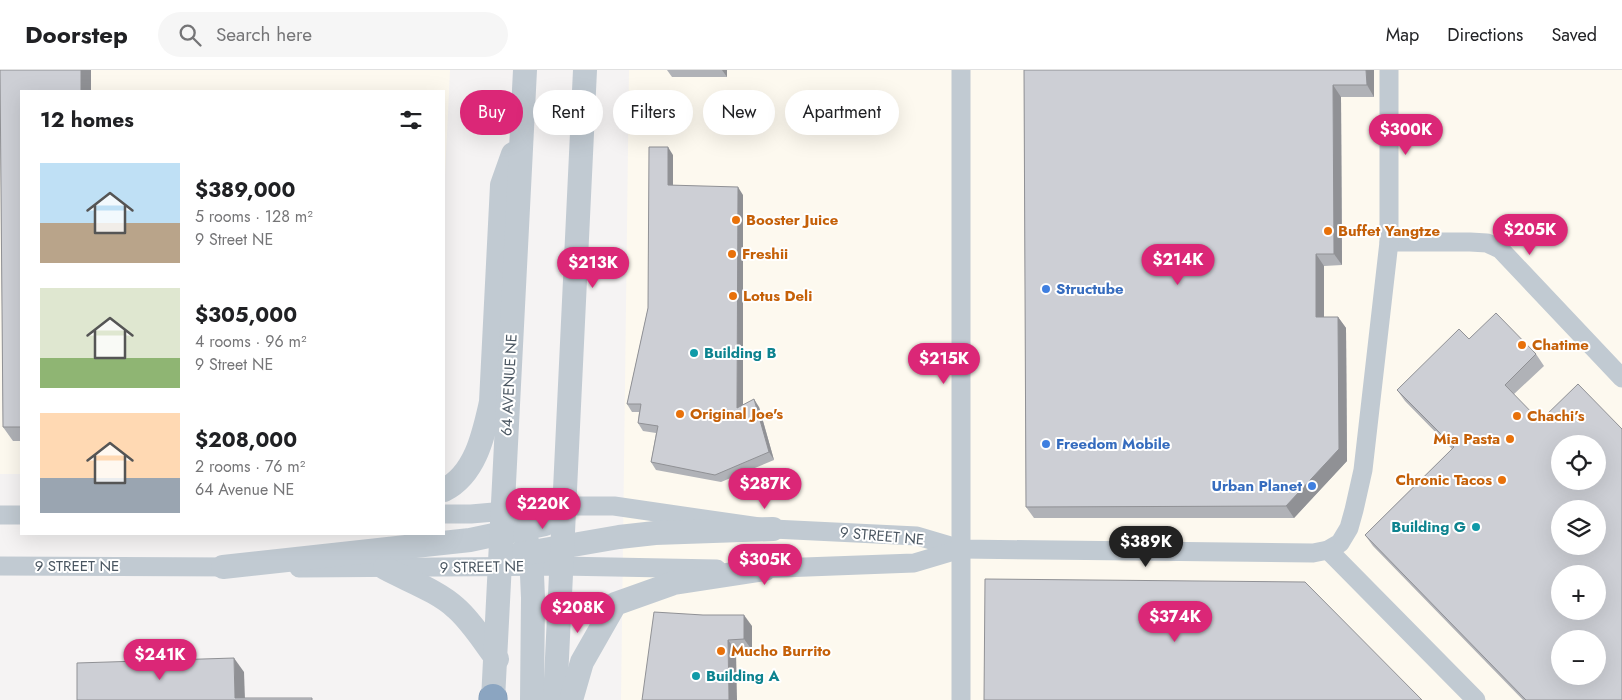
<!DOCTYPE html>
<html lang="en">
<head>
<meta charset="utf-8">
<style>
	body { margin:0; font-family:Jost,sans-serif; background:#f6f6f6; color:#202124; height:100vh; display:flex; flex-direction:column; font-size:19px; white-space:nowrap }
	* { box-sizing:border-box; margin:0 }
	p { font-size:16px; color:#757577 }
	.icon { flex:none; width:28px; height:28px; fill:none; stroke:currentColor; stroke-width:2; stroke-linecap:round; stroke-linejoin:round }
	.map { position:relative; flex:1; overflow:hidden }
	.panel { position:absolute; left:20px; top:20px; width:425px; height:445px; display:flex; flex-direction:column; background:#fff; border-radius:0px; box-shadow:0 5px 20px #0002 }
	.panel>* { flex:none }
	.hud { position:absolute; left:460px; top:20px; width:475px; height:45px; display:flex; gap:10px }
	.controls { position:absolute; left:1551px; top:365px; display:grid; gap:10px }
	.controls a { display:grid; place-items:center; width:55px; height:55px; border-radius:50%; background:#fff; box-shadow:0 5px 20px #0002; font-size:25px }
	.price { position:absolute; translate:-50% -42px; padding:0 11px; border-radius:18px; background:#db2777; color:#fff; font-size:16px; line-height:32px; filter:drop-shadow(0 1px 2px #0008) }
	.price::after { content:''; position:absolute; left:50%; top:30px; width:15px; height:11px; margin-left:-8px; background:inherit; clip-path:polygon(0 0,100% 0,50% 100%) }
	.price.current { background:#222; color:#fff }
	ul { padding:0; list-style:none }
	li { display:flex; align-items:center; gap:15px; height:125px; padding:0 20px }
	li span { display:grid; place-items:center; flex:none; width:140px; height:100px; border-radius:0px; color:#555 }
	li>.icon { margin-inline-start:auto }
	span .icon { width:60px; height:60px; fill:#fffc; stroke-width:1 }
	li b { font-size:21px }
	h2 { display:flex; justify-content:space-between; align-items:center; height:60px; padding:0 20px; font-size:21px }
	.chip { padding:0 18px; border-radius:22px; background:#fff; box-shadow:0 5px 20px #0002; font-size:18px; line-height:45px }
	.chip.current { background:#db2777; color:#fff }
	header { display:flex; align-items:center; gap:30px; box-sizing:border-box; height:70px; padding:0 25px; background:#fff; border-bottom:1px solid #e0e0e0 }
	header strong { font-size:24px }
	nav { display:flex; gap:28px; margin-inline-start:auto; font-size:18px }
	.search { width:350px; height:45px; background:#f6f6f6; display:flex; align-items:center; gap:12px; box-sizing:border-box; padding:0 18px; border-radius:28px; color:#757577; font-size:19px }
	.map>svg:first-child { display:block }
	.commercial { fill:#fdf9ef; fill-rule:evenodd }
	.lines { fill:none; stroke-linecap:round; stroke-linejoin:round }
	.motorway-casing { stroke:#7690ad; stroke-width:29 }
	.minor { stroke:#c1cad2; stroke-width:19 }
	.tertiary { stroke:#c1cad2; stroke-width:24 }
	.motorway { stroke:#8ba5c1; stroke-width:28 }
	.wall { fill:#b0b2b7 }
	.shaded-wall { fill:#909195 }
	.building { fill:#cdcfd5; stroke:#909195; fill-rule:evenodd }
	.food-dot { fill:#e8710a; stroke:#fff; stroke-width:2 }
	.shop-dot { fill:#3f7fe0; stroke:#fff; stroke-width:2 }
	.culture-dot { fill:#0f9aa8; stroke:#fff; stroke-width:2 }
	.labels { text-anchor:middle; dominant-baseline:central; stroke-width:4; stroke-linejoin:round; paint-order:stroke }
	.food-label { font-size:15px; font-weight:bold; fill:#c56008; stroke:#fff; text-anchor:start }
	.shop-label { font-size:15px; font-weight:bold; fill:#366cbe; stroke:#fff; text-anchor:start }
	.culture-label { font-size:15px; font-weight:bold; fill:#0d838f; stroke:#fff; text-anchor:start }
	.street-label { font-size:15px; fill:#4a5661; stroke:#fff }
</style>
</head>
<body>
<header>
<strong>Doorstep</strong>
<div class="search"><svg class="icon" aria-label="search" viewBox="0 0 24 24"><circle cx="10" cy="10" r="6"/><path d="M15 15l6 6"/></svg>Search here</div>
<nav><a>Map</a><a>Directions</a><a>Saved</a></nav>
</header>
<div class="map">
<svg width="1622" height="630" viewBox="0 0 1622 630">
	<rect width="100%" height="100%" fill="#f5f3f3"/>
	<!-- commercial -->
	<g class="commercial">
		<polygon points="0,0 450,0 444,127 444,21 21,21 21,404 0,404"/>
		<path d="M629,0H1622V630H621ZM1560,374H1598V411H1560ZM1560,439H1598V476H1560ZM1560,504H1598V541H1560ZM1560,569H1598V606H1560Z"/>
	</g>
	<g class="lines">
		<defs>
			<polyline id="motorway" points="493,630 493,628"/>
		</defs>
		<!-- motorway casing -->
		<use href="#motorway" class="motorway-casing"/>
		<!-- minor -->
		<g class="minor">
			<polyline points="1389,172 1470,172 1487,173 1500,179 1622,308"/>
			<polyline points="444,444 471,444 564,436 614,436 773,459 917,466 961,479 1313,483 1328,480 1340,473 1349,458 1354,440 1363,400 1389,172 1389,0"/>
			<polyline points="0,445 21,445"/>
			<polyline points="1328,480 1476,630"/>
			<polyline points="0,496 237,497"/>
			<polyline points="299,498 561,496 717,499"/>
			<polyline points="752,499 914,493 961,479"/>
			<polyline points="961,630 961,0"/>
		</g>
		<!-- tertiary -->
		<g class="tertiary">
			<path d="M444,420C476,404 484,363 491,332L502,115L513,84"/>
			<polyline points="526,469 531,482 533,528 532,630"/>
			<polyline points="223,497 470,470 545,454 553,450 564,436"/>
			<polyline points="500,497 507,490 515,485 619,467 655,463 773,459"/>
			<path d="M385,498C407,510 438,521 456,538C472,552 484,572 497,589"/>
			<polyline points="493,630 525,0"/>
			<polyline points="555,630 585,0"/>
			<polyline points="571,630 582,592 615,534 674,513 765,499"/>
		</g>
		<!-- motorway -->
		<use href="#motorway" class="motorway"/>
	</g>
	<!-- wall -->
	<g class="wall">
		<polygon points="0,0 91,0 91,21 21,21 21,371 13,371 3,357"/>
		<polygon points="667,0 727,0 727,7 672,7"/>
		<polygon points="1024,0 1374,0 1374,27 1341,27 1342,195 1324,196 1324,247 1338,247 1346,258 1347,391 1294,448 1034,448 1026,437"/>
		<polygon points="673,85 673,115 743,125 743,335 759,337 774,390 721,412 656,400 651,392 656,363 643,361 638,353 639,342 632,342 627,334 648,238"/>
		<polygon points="1536,284 1544,296 1514,324 1622,630 1523,630 1373,476 1365,465 1452,379 1405,331 1397,320"/>
		<polygon points="654,542 752,556 752,580 736,581"/>
	</g>
	<!-- shaded-wall -->
	<g class="shaded-wall">
		<rect x="81" y="0" width="10" height="21"/>
		<polygon points="722,0 727,0 727,7"/>
		<polygon points="1366,0 1374,0 1374,27 1367,15"/>
		<polygon points="1333,15 1341,27 1342,195 1334,184"/>
		<polygon points="668,77 673,85 673,123 668,115"/>
		<polygon points="738,117 743,125 743,346 737,338"/>
		<polygon points="1316,184 1324,196 1324,258 1316,247"/>
		<polygon points="1338,247 1346,258 1347,391 1294,448 1286,436"/>
		<polygon points="754,329 759,337 774,390 769,382"/>
		<polygon points="744,545 752,556 752,580 744,569"/>
		<polygon points="728,570 736,581 737,630 729,630"/>
		<polygon points="234,588 244,602 245,630 235,628"/>
	</g>
	<!-- building -->
	<g class="building">
		<polygon points="0,0 81,0 81,21 21,21 21,357 3,357"/>
		<polygon points="1024,0 1366,0 1367,15 1333,15 1334,184 1316,184 1316,247 1338,247 1339,379 1286,436 1026,437"/>
		<polygon points="649,77 668,77 668,115 738,117 737,338 754,329 769,382 715,405 651,392 658,356 638,353 641,334 627,334 648,238"/>
		<path d="M1496,243L1536,284L1505,315L1540,351L1578,314L1622,359V630H1526L1365,465L1454,377L1397,320L1459,259L1469,269ZM1560,374H1598V411H1560ZM1560,439H1598V476H1560ZM1560,504H1598V541H1560ZM1560,569H1598V606H1560Z"/>
		<polygon points="985,509 1305,512 1422,630 984,630"/>
		<polygon points="654,542 703,545 744,545 744,569 728,570 729,630 642,630"/>
		<polygon points="234,588 235,628 312,628 312,630 77,630 77,593"/>
	</g>
	<!-- markers -->
	<g class="food-dot">
		<circle cx="736" cy="150" r="5"/>
		<circle cx="1328" cy="161" r="5"/>
		<circle cx="732" cy="184" r="5"/>
		<circle cx="733" cy="226" r="5"/>
		<circle cx="1522" cy="275" r="5"/>
		<circle cx="680" cy="344" r="5"/>
		<circle cx="1517" cy="346" r="5"/>
		<circle cx="1510" cy="369" r="5"/>
		<circle cx="1502" cy="410" r="5"/>
		<circle cx="721" cy="581" r="5"/>
	</g>
	<g class="shop-dot">
		<circle cx="1046" cy="219" r="5"/>
		<circle cx="1046" cy="374" r="5"/>
		<circle cx="1312" cy="416" r="5"/>
	</g>
	<g class="culture-dot">
		<circle cx="694" cy="283" r="5"/>
		<circle cx="1476" cy="457" r="5"/>
		<circle cx="696" cy="606" r="5"/>
	</g>
	<g class="labels">
		<!-- food labels -->
		<g class="food-label">
			<text x="746" y="150">Booster Juice</text>
			<text x="1338" y="161">Buffet Yangtze</text>
			<text x="742" y="184">Freshii</text>
			<text x="743" y="226">Lotus Deli</text>
			<text x="1532" y="275">Chatime</text>
			<text x="690" y="344">Original Joe's</text>
			<text x="1527" y="346">Chachi’s</text>
			<text x="1500" y="369" text-anchor="end">Mia Pasta</text>
			<text x="1492" y="410" text-anchor="end">Chronic Tacos</text>
			<text x="731" y="581">Mucho Burrito</text>
		</g>
		<!-- shop labels -->
		<g class="shop-label">
			<text x="1056" y="219">Structube</text>
			<text x="1056" y="374">Freedom Mobile</text>
			<text x="1302" y="416" text-anchor="end">Urban Planet</text>
		</g>
		<!-- culture labels -->
		<g class="culture-label">
			<text x="704" y="283">Building B</text>
			<text x="1466" y="457" text-anchor="end">Building G</text>
			<text x="706" y="606">Building A</text>
		</g>
		<!-- street labels -->
		<g class="street-label">
			<text transform="translate(509 315) rotate(-87)">64 AVENUE NE</text>
			<text transform="translate(882 466) rotate(5)">9 STREET NE</text>
			<text x="77" y="496">9 STREET NE</text>
			<text transform="translate(482 497) rotate(-1)">9 STREET NE</text>
		</g>
	</g>
</svg>
<div class="controls">
<a><svg class="icon" aria-label="locate" viewBox="0 0 24 24"><circle cx="12" cy="12" r="6"/><path d="M12 2v4M12 18v4M2 12h4M18 12h4"/></svg></a>
<a><svg class="icon" aria-label="layers" viewBox="0 0 24 24"><path d="M12 4l9 5-9 5-9-5zM3 14l9 5 9-5"/></svg></a>
<a>+</a>
<a>−</a>
</div>
<b class="price" style="left:1406px;top:86px">$300K</b>
<b class="price" style="left:1530px;top:186px">$205K</b>
<b class="price" style="left:1178px;top:216px">$214K</b>
<b class="price" style="left:593px;top:219px">$213K</b>
<b class="price" style="left:944px;top:315px">$215K</b>
<b class="price" style="left:765px;top:440px">$287K</b>
<b class="price" style="left:543px;top:460px">$220K</b>
<b class="price current" style="left:1146px;top:498px">$389K</b>
<b class="price" style="left:765px;top:516px">$305K</b>
<b class="price" style="left:578px;top:564px">$208K</b>
<b class="price" style="left:1175px;top:573px">$374K</b>
<b class="price" style="left:160px;top:611px">$241K</b>
<div class="hud">
<a class="chip current">Buy</a>
<a class="chip">Rent</a>
<a class="chip">Filters</a>
<a class="chip">New</a>
<a class="chip">Apartment</a>
</div>
<section class="panel">
<h2>12 homes<svg class="icon" aria-label="filters" viewBox="0 0 24 24"><path d="M4 7h16M4 17h16"/><circle cx="9" cy="7" r="2"/><circle cx="15" cy="17" r="2"/></svg></h2>
<ul>
<li><span style="background:linear-gradient(#bfe0f5 60%,#b9a48a 0)"><svg class="icon" aria-label="home" viewBox="0 0 24 24"><path d="M3 11l9-7 9 7M6 9v11h12V9"/></svg></span><div><b>$389,000</b><p>5 rooms · 128 m²</p><p>9 Street NE</p></div></li>
<li><span style="background:linear-gradient(#dfe7d0 70%,#8fb573 0)"><svg class="icon" aria-label="home" viewBox="0 0 24 24"><path d="M3 11l9-7 9 7M6 9v11h12V9"/></svg></span><div><b>$305,000</b><p>4 rooms · 96 m²</p><p>9 Street NE</p></div></li>
<li><span style="background:linear-gradient(#ffd9b3 65%,#9aa5b1 0)"><svg class="icon" aria-label="home" viewBox="0 0 24 24"><path d="M3 11l9-7 9 7M6 9v11h12V9"/></svg></span><div><b>$208,000</b><p>2 rooms · 76 m²</p><p>64 Avenue NE</p></div></li>
</ul>
</section>
</div>
</body>
</html>
